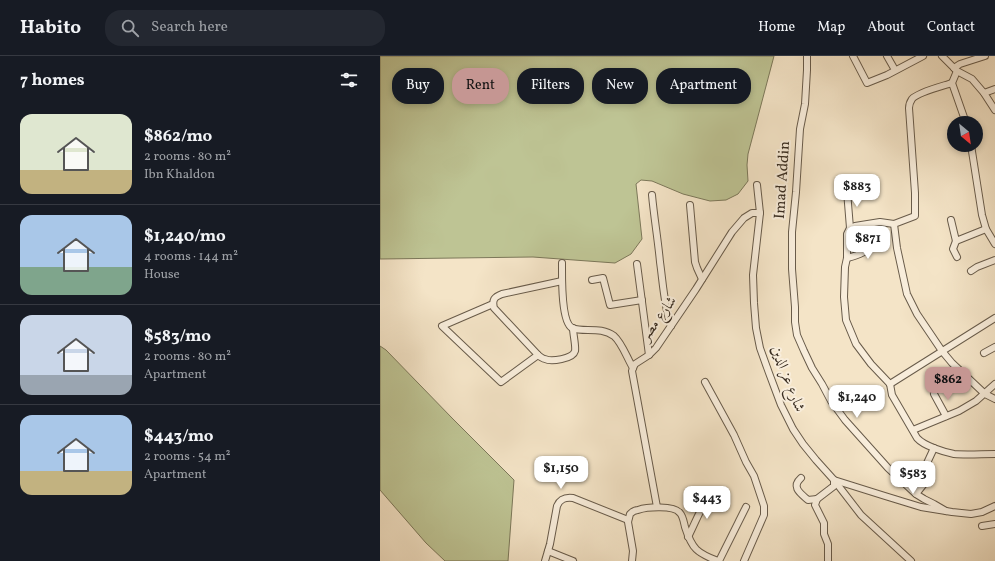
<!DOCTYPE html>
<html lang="en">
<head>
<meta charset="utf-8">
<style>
	body { margin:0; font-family:Vollkorn,Amiri,serif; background:#242831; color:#f1f3f6; height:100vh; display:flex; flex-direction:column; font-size:15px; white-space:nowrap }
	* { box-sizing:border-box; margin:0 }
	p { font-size:13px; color:#9ea1a6 }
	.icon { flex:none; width:22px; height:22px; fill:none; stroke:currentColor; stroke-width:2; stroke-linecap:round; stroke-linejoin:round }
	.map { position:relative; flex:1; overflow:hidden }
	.sheet { display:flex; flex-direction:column; background:#171b24; width:380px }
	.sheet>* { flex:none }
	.banner { position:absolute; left:12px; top:12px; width:380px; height:36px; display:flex; gap:8px }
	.needle { width:26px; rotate:151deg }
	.fabs { position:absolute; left:567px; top:60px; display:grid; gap:8px }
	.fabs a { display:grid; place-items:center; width:36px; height:36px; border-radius:50%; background:#171b24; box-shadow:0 2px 6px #0003; font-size:20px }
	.price { position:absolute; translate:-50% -34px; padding:0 9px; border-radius:8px; background:#fff; color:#222; font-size:13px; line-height:26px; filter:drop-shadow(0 1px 2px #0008) }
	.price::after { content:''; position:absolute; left:50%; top:24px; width:12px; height:9px; margin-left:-6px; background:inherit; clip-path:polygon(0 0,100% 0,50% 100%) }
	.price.active { background:#c59692; color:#111 }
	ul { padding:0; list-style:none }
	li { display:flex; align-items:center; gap:12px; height:100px; padding:0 20px }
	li+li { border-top:1px solid #363941 }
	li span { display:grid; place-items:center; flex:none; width:112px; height:80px; border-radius:12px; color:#555 }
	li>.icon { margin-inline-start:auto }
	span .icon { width:48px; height:48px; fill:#fffc; stroke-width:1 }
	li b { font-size:17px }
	h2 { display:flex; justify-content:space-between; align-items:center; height:48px; padding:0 20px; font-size:17px }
	.tag { padding:0 14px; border-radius:16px; background:#171b24; box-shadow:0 2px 6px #0003; font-size:14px; line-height:36px }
	.tag.active { background:#c59692; color:#111 }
	header { display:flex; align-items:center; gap:24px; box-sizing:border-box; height:56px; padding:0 20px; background:#171b24; border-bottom:1px solid #363941 }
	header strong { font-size:19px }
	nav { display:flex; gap:22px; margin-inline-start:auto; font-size:14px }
	.search { width:280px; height:36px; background:#242831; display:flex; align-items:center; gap:10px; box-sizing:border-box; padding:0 14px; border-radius:16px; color:#9ea1a6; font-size:15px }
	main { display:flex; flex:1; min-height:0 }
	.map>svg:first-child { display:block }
	.green { fill:#bec494; stroke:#7c785a }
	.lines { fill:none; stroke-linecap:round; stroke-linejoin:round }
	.minor-casing { stroke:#685b4a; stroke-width:8 }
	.minor { stroke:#f8eddb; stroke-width:6 }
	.labels { text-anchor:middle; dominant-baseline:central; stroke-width:4; stroke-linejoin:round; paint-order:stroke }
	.street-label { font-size:15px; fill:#392d21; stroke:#f8eddb }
</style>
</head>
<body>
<header>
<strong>Habito</strong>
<div class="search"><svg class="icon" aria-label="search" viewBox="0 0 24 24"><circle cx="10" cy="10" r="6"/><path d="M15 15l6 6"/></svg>Search here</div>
<nav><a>Home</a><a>Map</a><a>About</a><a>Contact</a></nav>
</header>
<main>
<section class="sheet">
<h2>7 homes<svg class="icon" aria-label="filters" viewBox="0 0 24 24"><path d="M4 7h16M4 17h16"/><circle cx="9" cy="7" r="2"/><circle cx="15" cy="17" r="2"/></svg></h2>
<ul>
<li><span style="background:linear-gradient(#dfe7d0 70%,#c2b280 0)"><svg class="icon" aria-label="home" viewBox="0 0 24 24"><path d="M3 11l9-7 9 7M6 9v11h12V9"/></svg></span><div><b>$862/mo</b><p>2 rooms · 80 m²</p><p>Ibn Khaldon</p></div></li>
<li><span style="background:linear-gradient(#a9c7e8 65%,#7fa58c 0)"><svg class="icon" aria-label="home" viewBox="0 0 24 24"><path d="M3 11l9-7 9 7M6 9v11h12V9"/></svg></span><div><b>$1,240/mo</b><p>4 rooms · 144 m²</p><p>House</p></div></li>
<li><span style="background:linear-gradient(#c9d6e8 75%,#9aa5b1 0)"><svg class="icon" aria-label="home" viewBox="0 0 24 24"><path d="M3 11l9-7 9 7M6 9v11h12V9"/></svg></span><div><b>$583/mo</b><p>2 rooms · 80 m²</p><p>Apartment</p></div></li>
<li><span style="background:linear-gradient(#a9c7e8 70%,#c2b280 0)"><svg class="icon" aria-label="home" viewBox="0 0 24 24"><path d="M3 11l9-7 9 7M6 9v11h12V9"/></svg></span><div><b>$443/mo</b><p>2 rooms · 54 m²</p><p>Apartment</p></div></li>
</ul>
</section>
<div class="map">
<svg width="615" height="505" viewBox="0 0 615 505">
	<rect width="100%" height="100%" fill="#f4e4c7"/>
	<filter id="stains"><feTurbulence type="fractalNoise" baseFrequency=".005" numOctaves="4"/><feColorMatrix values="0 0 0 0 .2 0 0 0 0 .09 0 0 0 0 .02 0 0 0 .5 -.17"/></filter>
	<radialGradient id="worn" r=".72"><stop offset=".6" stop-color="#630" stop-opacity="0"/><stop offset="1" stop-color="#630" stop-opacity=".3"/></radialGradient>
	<!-- green -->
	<g class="green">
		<polygon points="0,0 394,0 368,98 367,109 368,125 358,138 346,144 330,145 303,138 272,125 261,124 256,128 262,183 251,198 235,207 153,201 0,203"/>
		<polygon points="0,290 6,294 72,362 134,424 128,505 65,505 46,487 0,434"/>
	</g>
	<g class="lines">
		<defs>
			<g id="minor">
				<polyline points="427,0 427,14 425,48 420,73 416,136 412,176 412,213 415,251 415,266 417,279 424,295 432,312 442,328 451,345 465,364 508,412 536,438 544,443 554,448 566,455"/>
				<polyline points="473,0 487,27 507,19 543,0"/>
				<polyline points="507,0 515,14"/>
				<polyline points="562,0 577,15 592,23 604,37 615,54"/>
				<polyline points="574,12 580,8 605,0"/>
				<polyline points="577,15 572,27 586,67"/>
				<path d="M572,27C563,30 538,36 532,43C530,46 529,49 529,52L535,137V160L514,168L517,192L527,238L537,258L562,295L572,307L605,338L615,343"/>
				<polyline points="604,37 615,33"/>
				<polyline points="591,89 602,159 606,173 615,188"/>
				<polyline points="377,129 380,157 373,219 374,247 376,272 380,292 389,317 401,349 413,373 423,388 436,404 454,424 481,459 531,505"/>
				<polyline points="467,135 470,172"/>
				<path d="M272,139C274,161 278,184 280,206C283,227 284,250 291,270"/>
				<polyline points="310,149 315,206 317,212 322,223"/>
				<polyline points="571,164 576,185 606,173"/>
				<polyline points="576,185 573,193 577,201"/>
				<path d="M467,202C479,199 488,196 495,185"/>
				<path d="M182,207C182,220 181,266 192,272C197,274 203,274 208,274C217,274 226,274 234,280C242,287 247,302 253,312"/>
				<polyline points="257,208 269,299"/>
				<polyline points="591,215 597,211 615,204"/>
				<polyline points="212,224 223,222 230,249 262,244"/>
				<path d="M182,225L122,238C114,241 112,244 114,252L159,300C161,301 163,303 165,303C171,306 193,303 195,295C196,290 193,278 193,272"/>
				<polyline points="113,248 62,270 121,326 158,299"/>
				<polyline points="604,297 615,291"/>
				<polyline points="325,326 354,379 366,406 374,420 384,450 384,459 364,505"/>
				<polyline points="510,328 491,308 476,288 466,264 464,241 465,211 467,202 467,178 470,172 475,170 500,166 514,168"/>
				<path d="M510,328L512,339L537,382C544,390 564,396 574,398C586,399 602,398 615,398"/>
				<polyline points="510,328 615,262"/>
				<polyline points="554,338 566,360"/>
				<polyline points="533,374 579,355 596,345 615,328"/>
				<path d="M421,422C411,431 420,437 428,444L437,443"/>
				<polyline points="536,438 544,428 546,423 541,420 554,392"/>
				<polyline points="277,451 252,315 253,312 255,308 269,299 276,292 316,233 352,176 364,162 372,157 380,157"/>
				<polyline points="602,470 615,468"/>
				<path d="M308,481C314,470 323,445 332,438C335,436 335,437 339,436"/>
				<polyline points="168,495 193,505"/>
				<path d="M165,505L170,488L177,450C180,443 185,441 193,442L248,464"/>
				<path d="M252,505L253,495L248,466L250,458C252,456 255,454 258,454C267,451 294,449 300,457C303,460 304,467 305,471C312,493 317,497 338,505"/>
				<polyline points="339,505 366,451"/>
				<polyline points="448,505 448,488 444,478 444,467 435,449 437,443 454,430 454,424 505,440 541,451 572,456 591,458 602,456 615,450"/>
			</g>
		</defs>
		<!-- minor casing -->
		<use href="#minor" class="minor-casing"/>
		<!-- minor -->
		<use href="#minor" class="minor"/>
	</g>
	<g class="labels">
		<!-- street labels -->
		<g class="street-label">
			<text transform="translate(403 124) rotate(-86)">Imad Addin</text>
			<text transform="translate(279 263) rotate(-54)">شارع مصر</text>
			<text transform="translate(407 323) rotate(69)">شارع عز الدين</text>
		</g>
	</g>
	<rect width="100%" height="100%" filter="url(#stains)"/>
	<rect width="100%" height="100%" fill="url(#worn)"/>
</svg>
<div class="fabs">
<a><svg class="needle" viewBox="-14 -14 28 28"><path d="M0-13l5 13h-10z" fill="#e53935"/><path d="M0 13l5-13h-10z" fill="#9ea1a6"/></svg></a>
</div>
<b class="price" style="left:477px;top:152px">$883</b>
<b class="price" style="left:488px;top:204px">$871</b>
<b class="price active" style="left:568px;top:345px">$862</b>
<b class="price" style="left:477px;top:363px">$1,240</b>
<b class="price" style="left:181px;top:434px">$1,150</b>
<b class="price" style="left:533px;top:439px">$583</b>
<b class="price" style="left:327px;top:464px">$443</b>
<div class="banner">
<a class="tag">Buy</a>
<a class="tag active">Rent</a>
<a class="tag">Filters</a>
<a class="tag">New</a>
<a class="tag">Apartment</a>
</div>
</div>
</main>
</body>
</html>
